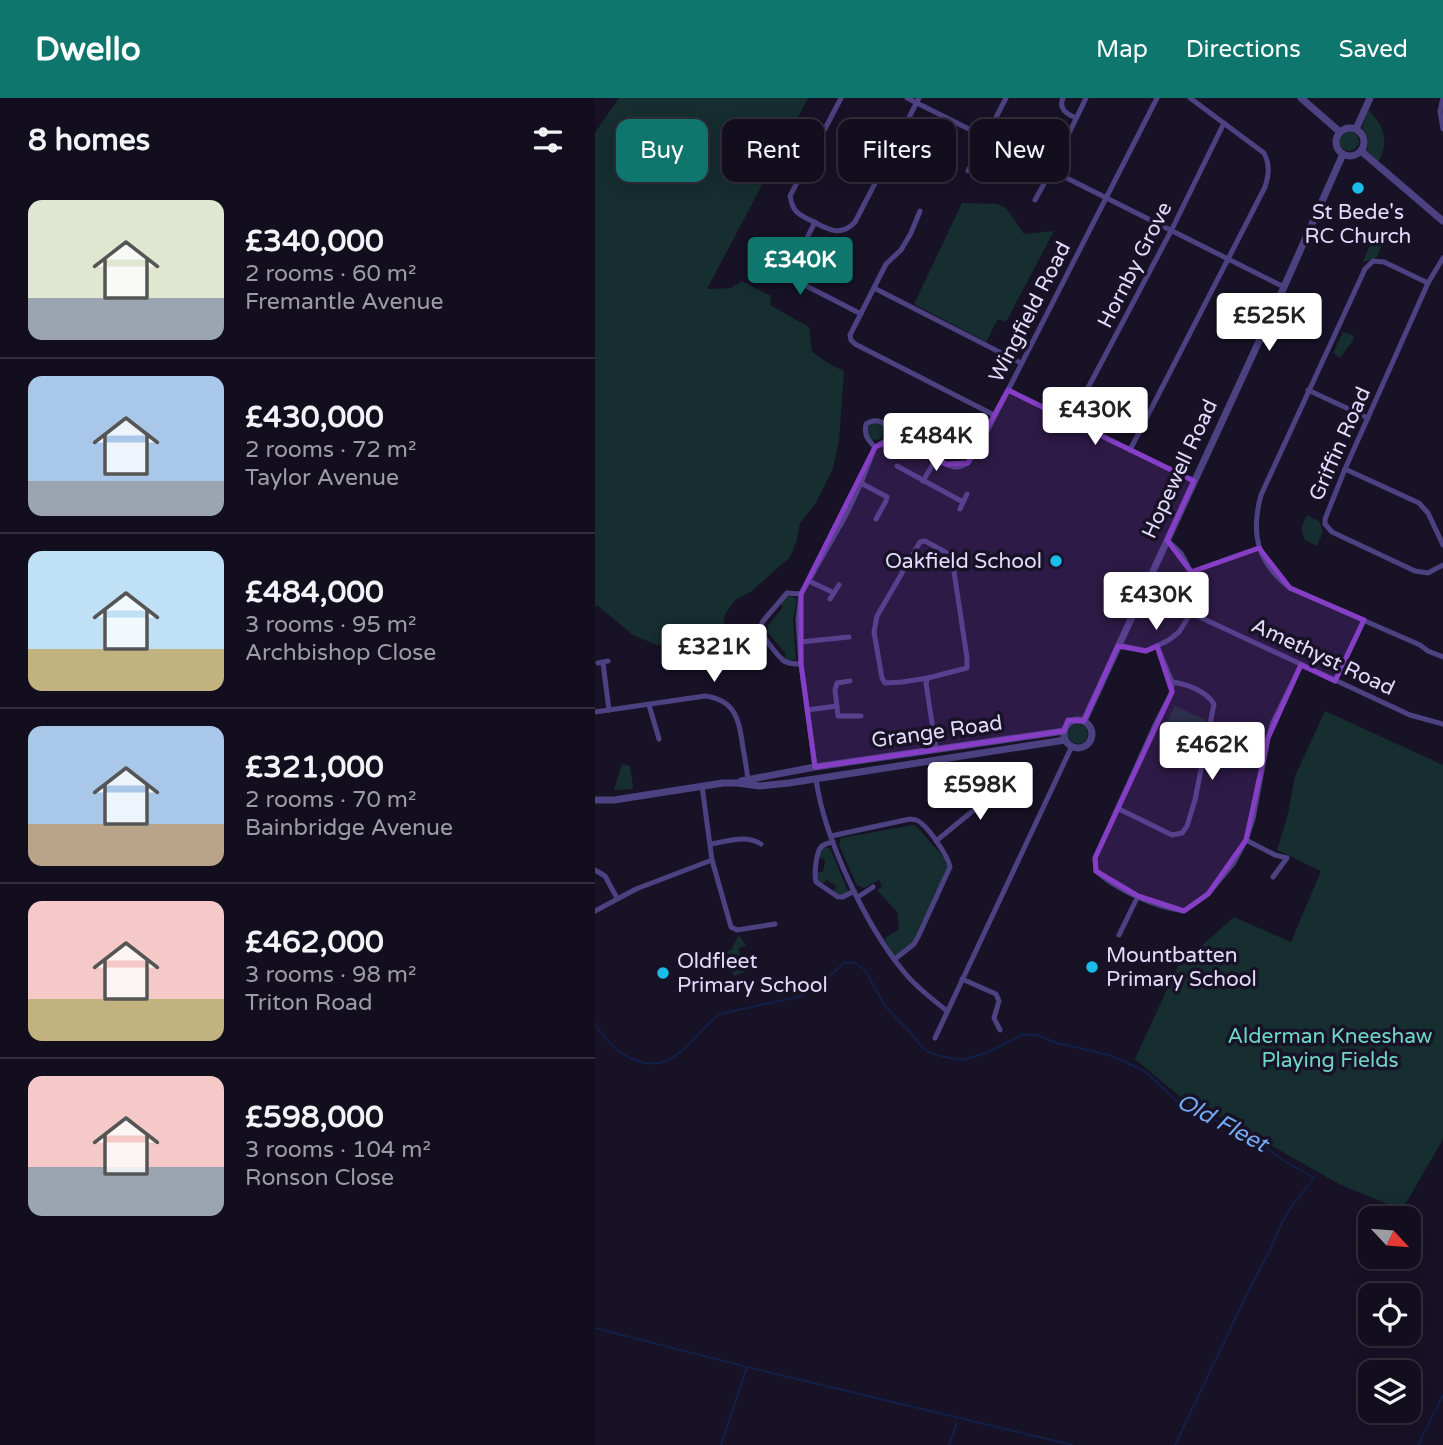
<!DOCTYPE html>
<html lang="en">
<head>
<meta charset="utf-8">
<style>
	body { margin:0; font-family:"Varela Round",sans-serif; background:#1b1726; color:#f1f3f6; height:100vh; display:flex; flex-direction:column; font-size:26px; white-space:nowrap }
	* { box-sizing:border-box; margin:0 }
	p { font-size:23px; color:#9c9ca4 }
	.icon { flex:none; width:38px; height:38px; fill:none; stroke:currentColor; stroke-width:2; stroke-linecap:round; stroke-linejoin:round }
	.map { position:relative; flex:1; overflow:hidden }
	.sheet { display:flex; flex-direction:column; background:#120e1d; width:595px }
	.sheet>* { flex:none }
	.hud { position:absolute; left:21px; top:21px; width:665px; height:63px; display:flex; gap:14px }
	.needle { width:46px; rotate:116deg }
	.buttons { position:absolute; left:763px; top:1108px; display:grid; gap:14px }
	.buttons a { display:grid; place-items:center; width:63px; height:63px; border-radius:14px; background:#120e1d; box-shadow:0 4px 18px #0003,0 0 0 2px #312e3b; font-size:35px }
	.price { position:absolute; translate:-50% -60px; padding:0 16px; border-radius:7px; background:#fff; color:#222; font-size:23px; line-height:46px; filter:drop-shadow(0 2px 4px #0008) }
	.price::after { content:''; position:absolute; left:50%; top:42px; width:21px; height:16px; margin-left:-10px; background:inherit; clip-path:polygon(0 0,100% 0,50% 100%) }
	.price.selected { background:#0f766e; color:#fff }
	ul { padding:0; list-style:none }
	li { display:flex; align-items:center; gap:21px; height:175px; padding:0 28px }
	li+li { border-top:2px solid #312e3b }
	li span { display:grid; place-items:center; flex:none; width:196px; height:140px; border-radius:14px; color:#555 }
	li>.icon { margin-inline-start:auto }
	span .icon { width:84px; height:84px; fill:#fffc; stroke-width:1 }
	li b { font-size:30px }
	h2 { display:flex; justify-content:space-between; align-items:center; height:84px; padding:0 28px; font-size:30px }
	.tag { padding:0 24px; border-radius:14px; background:#120e1d; box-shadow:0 4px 18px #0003,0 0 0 2px #312e3b; font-size:24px; line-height:63px }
	.tag.selected { background:#0f766e; color:#fff }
	header { display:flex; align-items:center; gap:42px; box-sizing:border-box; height:98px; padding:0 35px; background:#0f766e; color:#fff }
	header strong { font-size:33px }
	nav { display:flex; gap:38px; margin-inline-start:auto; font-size:24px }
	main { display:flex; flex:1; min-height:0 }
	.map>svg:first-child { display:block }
	.green { fill:#162e30 }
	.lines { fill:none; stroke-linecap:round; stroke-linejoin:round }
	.stream { stroke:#121f46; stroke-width:2 }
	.minor { stroke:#4c4281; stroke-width:5 }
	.tertiary { stroke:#4c4281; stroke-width:7 }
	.marked { fill:#853ec5; fill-opacity:0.2; stroke:#853ec5; stroke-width:5; stroke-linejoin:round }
	.poi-dot { fill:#1abde9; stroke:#181227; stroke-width:2.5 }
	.labels { text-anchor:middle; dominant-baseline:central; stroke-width:7; stroke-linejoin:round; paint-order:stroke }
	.poi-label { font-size:21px; fill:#e3dbfc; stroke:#181227; text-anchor:start }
	.street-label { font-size:21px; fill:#e3dbfc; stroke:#181227 }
	.park-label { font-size:21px; fill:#6dd6c8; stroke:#181227 }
	.water-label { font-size:23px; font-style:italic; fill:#73a9f2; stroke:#181227 }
</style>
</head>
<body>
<header>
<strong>Dwello</strong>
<nav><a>Map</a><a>Directions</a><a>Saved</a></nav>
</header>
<main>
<section class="sheet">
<h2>8 homes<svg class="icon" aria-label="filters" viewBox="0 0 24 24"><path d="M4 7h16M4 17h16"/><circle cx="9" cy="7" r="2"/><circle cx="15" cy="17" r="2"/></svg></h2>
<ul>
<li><span style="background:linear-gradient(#dfe7d0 70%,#9aa5b1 0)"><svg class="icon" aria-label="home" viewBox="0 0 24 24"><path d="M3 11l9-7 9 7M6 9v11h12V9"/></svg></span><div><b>£340,000</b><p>2 rooms · 60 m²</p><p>Fremantle Avenue</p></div></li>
<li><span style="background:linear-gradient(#a9c7e8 75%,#9aa5b1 0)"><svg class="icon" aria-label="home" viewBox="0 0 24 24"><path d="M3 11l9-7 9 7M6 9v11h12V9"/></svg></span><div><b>£430,000</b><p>2 rooms · 72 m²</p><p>Taylor Avenue</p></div></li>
<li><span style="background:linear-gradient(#bfe0f5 70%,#c2b280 0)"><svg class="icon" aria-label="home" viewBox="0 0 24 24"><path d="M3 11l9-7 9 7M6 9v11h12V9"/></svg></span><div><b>£484,000</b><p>3 rooms · 95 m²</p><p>Archbishop Close</p></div></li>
<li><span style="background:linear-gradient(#a9c7e8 70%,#b9a48a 0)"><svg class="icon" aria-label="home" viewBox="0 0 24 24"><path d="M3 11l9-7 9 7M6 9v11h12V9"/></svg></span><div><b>£321,000</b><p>2 rooms · 70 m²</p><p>Bainbridge Avenue</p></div></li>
<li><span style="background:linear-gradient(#f6c9c9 70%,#c2b280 0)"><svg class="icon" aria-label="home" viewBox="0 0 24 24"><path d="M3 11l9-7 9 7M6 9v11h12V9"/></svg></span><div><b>£462,000</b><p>3 rooms · 98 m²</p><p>Triton Road</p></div></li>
<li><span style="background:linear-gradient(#f6c9c9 65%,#9aa5b1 0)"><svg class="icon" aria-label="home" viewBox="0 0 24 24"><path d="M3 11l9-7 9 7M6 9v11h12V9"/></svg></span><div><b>£598,000</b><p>3 rooms · 104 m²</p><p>Ronson Close</p></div></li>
</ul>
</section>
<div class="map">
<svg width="848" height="1347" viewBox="0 0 848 1347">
	<rect width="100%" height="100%" fill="#181227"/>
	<!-- green -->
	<g class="green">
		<polygon points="24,0 213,0 112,191 136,190 147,183 176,198 175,207 214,229 217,254 236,267 249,273 244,343 238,370 221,405 205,425 202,442 195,459 157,493 140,502 129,518 130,556 62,547 38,537 2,507 0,509 0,35"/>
		<path d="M773,12C789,26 795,45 783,64L772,53L773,40L767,30Z"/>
		<circle cx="754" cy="43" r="10"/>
		<polygon points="367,105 402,106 411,110 429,136 459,133 411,224 403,221 391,244 319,206"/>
		<polygon points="779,141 788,145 782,159 769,164 768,163 777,143"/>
		<polygon points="748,234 758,237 759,241 745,260 738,255"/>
		<path d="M276,324C279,324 286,326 288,328C292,334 287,342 281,342C269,342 272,329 276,324Z"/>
		<polygon points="712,417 724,423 728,434 722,448 710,442 706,430"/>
		<polygon points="196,498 202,501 198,522 201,561 194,563 189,560 191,556 172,534 173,528 188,509 185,506 190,499"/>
		<polygon points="580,608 611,622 606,644 570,627"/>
		<polygon points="730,613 848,667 848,1041 807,1112 744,1086 628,1020 595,1007 540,961 587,859 593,860 639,819 696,844 726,773 682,752 693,716 700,678"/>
		<circle cx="483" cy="636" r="10"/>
		<polygon points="27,666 35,668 38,689 37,691 19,692"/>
		<polygon points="318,727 322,729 350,761 352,770 318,845 300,860 289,841 304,831 302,814 282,792 287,788 284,782 269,790 262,787 244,747 246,740"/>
		<path d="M230,749L235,751L253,793C250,799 244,797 239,794L241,788L231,782L228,786L223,783L221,774H228L230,762L224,759L228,750Z"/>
		<polygon points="144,837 151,847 143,851 153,873 139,878 126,856 136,852"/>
	</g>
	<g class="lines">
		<!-- stream -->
		<g class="stream">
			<path d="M0,926C9,940 19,952 35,960C80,981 94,938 125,916L207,898L228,884L250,864L260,865L270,872L290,908L311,930L328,950L336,955L350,959L367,962L391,955L428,936L435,937H442L462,945L514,957L537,967L552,975L588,1009L655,1037L686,1061L719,1080L699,1105L687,1124L676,1150L651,1198L580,1347"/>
			<polyline points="0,1230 152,1269 477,1347"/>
			<polyline points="126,1347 152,1269"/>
			<polyline points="354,1347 362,1325"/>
			<polyline points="823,1347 848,1297"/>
		</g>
		<!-- minor -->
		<g class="minor">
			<path d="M246,0L195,98C196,103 197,109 201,113C204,117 211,120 215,122C232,131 245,140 260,124L324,0"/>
			<polyline points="312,0 689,189"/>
			<path d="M468,0C463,11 472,16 481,20"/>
			<polyline points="848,0 845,13 848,31"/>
			<polyline points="373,73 411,0"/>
			<polyline points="440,102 456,73 491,0"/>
			<polyline points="325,113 316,135 306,152 291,166 255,237 256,242 260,246 399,317"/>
			<polyline points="156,160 187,175 195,174 196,180 266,216"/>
			<polyline points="848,160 833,185 750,371 730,421 730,426 737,434 820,473 833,475 848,467"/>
			<polyline points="195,174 220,124"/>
			<path d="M833,185L789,164L778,163L770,171L666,397C655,437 663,465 695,490L825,547L833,553L848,559"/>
			<polyline points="279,190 426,265"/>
			<polyline points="413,292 599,383"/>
			<polyline points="713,292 773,320"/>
			<polyline points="476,322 576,133 629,25"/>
			<path d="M280,349C272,341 269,337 271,326C283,318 294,326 296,339"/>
			<path d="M535,352L670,89C674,76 675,67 669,55L595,0"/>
			<polyline points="302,368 368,404"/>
			<polyline points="750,371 824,405 833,415 848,447"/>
			<polyline points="328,383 341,361"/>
			<polyline points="266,385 292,399 291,403 281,421"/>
			<polyline points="365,411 372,396"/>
			<polyline points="596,474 664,450"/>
			<polyline points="214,483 239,495"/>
			<polyline points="235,501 244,487"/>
			<polyline points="596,515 815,617 848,626"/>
			<polyline points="205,544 254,539"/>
			<polyline points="523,547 551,553 562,548 574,542 584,534 596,515 599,492 596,474 586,455 572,442"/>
			<path d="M562,548L577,584V594L561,625L500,760L501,773C521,792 561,809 589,813L613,796L638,766L651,742L658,721L673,640L678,624L706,567"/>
			<polyline points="3,565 13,563"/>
			<polyline points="8,565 14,612"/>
			<path d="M206,566C200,566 194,566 189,563C181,556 167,538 165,529L168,523L192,495L206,496"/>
			<polyline points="333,580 307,584 290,585 287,580 279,534 282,518 325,444 330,443 352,455 358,467 372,560 372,570 333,580 331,585 341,652"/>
			<polyline points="255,583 242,585 240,592 243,618 266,618"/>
			<polyline points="740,583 769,522"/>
			<polyline points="54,607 64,641"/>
			<polyline points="212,612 242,608"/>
			<path d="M0,614L110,598C141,602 144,622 148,650C150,661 152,672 153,683"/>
			<polyline points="344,661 363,688"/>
			<path d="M220,669L206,566L203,522L206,496L251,417L266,385L280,349L296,339L304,340C316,346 351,370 362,369C371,368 376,361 381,355L562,0"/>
			<path d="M221,681C229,740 271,828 309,874C321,889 337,901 352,913"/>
			<polyline points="383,683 389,685 395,682"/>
			<polyline points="107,688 117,762 136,829 142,832 180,826"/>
			<path d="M524,711L577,737L587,735L592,728L600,702L619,606C611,593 592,586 577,584"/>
			<path d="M236,738L315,721C317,722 319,721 321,722C332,726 353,758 355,769L323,839L319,846L300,861"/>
			<polyline points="651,742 680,757 692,760 678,779"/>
			<polyline points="341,743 385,707 389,700 389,685"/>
			<path d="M238,744C236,744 228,747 227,748C221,753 219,776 221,784L243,799H248L259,793"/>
			<path d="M115,746C132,744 150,736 166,746"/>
			<polyline points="0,772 10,778 22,800"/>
			<polyline points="263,799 278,789"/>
			<polyline points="0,813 41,791 117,762"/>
			<polyline points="524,837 543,798"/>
			<polyline points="367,881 401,896 404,903 399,920 405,932"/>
			<polyline points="340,940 477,648"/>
		</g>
		<!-- tertiary -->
		<g class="tertiary">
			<polyline points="706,0 745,34"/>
			<circle cx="755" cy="44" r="14"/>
			<polyline points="761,31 775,0"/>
			<polyline points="766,53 848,123"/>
			<circle cx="483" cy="636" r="14"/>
			<polyline points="489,623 689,189 748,56"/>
			<polyline points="146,683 220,669 469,633"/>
			<polyline points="0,702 19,702 128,685 142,685 165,688 194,685 470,642"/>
		</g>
	</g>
	<!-- marked area -->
	<path class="marked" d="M413,292L599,383L572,442L596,474L664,450L695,490L769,522L740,583L706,567L673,640L651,742L613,796L589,813L543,798L501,773L500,760L577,594L562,548L551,553L523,548L489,623L473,622L469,633L220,669L206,566V496L280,349L304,340L351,366L373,365Z"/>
	<!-- markers -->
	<g class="poi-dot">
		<circle cx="763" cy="90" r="7"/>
		<circle cx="461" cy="463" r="7"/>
		<circle cx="497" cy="869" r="7"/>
		<circle cx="68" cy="875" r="7"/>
	</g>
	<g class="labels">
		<!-- poi labels -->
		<g class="poi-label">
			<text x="763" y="114" text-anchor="middle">St Bede's<tspan x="763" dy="24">RC Church</tspan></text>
			<text x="447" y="463" text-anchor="end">Oakfield School</text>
			<text x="511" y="857">Mountbatten<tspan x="511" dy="24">Primary School</tspan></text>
			<text x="82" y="863">Oldfleet<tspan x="82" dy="24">Primary School</tspan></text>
		</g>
		<!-- street labels -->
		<g class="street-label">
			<text transform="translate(540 167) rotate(-63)">Hornby Grove</text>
			<text transform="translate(435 214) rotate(-63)">Wingfield Road</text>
			<text transform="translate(745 346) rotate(-66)">Griffin Road</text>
			<text transform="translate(585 371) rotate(-65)">Hopewell Road</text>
			<text transform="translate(728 559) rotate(25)">Amethyst Road</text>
			<text transform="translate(342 634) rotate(-8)">Grange Road</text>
		</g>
		<!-- park labels -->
		<g class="park-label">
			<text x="735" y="938">Alderman Kneeshaw<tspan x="735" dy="24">Playing Fields</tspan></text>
		</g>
		<!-- water labels -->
		<g class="water-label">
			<text transform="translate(627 1025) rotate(28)">Old Fleet</text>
		</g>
	</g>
</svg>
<div class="buttons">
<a><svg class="needle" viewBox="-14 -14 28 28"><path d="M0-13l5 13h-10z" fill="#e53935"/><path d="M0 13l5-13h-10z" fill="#9c9ca4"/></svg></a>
<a><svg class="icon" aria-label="locate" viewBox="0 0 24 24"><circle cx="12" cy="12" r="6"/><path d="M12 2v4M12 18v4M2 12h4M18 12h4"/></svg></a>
<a><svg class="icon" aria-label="layers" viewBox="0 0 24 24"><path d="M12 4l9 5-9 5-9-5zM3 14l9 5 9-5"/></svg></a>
</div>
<b class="price selected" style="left:205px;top:199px">£340K</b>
<b class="price" style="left:674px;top:255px">£525K</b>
<b class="price" style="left:500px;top:349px">£430K</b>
<b class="price" style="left:341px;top:375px">£484K</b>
<b class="price" style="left:561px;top:534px">£430K</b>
<b class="price" style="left:119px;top:586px">£321K</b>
<b class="price" style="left:617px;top:684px">£462K</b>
<b class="price" style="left:385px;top:724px">£598K</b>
<div class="hud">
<a class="tag selected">Buy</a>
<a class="tag">Rent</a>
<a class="tag">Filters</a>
<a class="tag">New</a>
</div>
</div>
</main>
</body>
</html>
